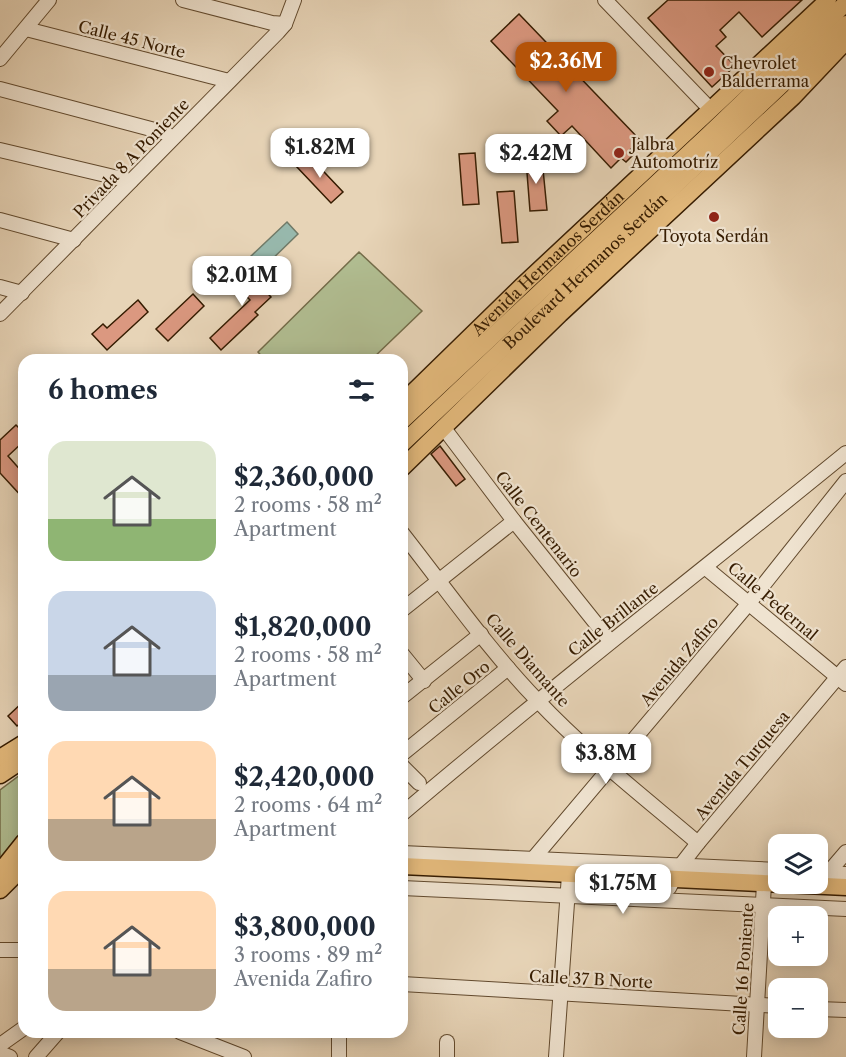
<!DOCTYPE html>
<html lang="en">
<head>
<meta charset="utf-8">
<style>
	body { margin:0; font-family:"Libre Caslon Text",serif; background:#f2f2f3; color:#1f2937; height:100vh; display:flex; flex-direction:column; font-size:22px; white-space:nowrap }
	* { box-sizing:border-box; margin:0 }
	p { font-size:20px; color:#747a83 }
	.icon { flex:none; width:33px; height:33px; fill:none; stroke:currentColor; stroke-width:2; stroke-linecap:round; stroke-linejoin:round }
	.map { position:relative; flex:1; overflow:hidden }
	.details { position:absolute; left:18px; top:354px; width:390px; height:684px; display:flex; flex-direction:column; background:#fff; border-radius:18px; box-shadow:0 3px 15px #0003 }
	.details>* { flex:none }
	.fabs { position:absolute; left:768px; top:834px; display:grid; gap:12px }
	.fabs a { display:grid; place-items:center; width:60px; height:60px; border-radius:12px; background:#fff; box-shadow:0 3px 15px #0003; font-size:30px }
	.price { position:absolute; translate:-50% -51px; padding:0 14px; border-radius:12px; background:#fff; color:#222; font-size:20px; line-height:39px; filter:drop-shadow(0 2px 3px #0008) }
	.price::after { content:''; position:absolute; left:50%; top:36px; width:18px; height:14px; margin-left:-9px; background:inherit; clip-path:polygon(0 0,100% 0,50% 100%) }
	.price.current { background:#b45309; color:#fff }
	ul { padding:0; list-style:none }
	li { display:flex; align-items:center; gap:18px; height:150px; padding:0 30px }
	li span { display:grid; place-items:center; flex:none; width:168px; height:120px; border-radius:18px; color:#555 }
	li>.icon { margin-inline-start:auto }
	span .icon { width:72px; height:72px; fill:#fffc; stroke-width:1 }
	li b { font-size:26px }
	h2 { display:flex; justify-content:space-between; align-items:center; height:72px; padding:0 30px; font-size:26px }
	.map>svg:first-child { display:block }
	.green { fill:#b1be92; stroke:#746d4a; stroke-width:1.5 }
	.water { fill:#97b8ac; stroke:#707a68; stroke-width:1.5 }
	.building { fill:#db9880; stroke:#361c01; stroke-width:1.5 }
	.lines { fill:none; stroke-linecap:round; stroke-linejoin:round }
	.minor-casing { stroke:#624a2e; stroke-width:16 }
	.major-casing { stroke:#361c01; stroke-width:19 }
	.minor { stroke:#efe3d0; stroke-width:14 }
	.major { stroke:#e4ba7c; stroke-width:16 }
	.poi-dot { fill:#8f2418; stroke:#efe3d0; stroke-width:2 }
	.labels { text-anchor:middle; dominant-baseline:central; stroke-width:4.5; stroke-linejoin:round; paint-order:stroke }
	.street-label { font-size:16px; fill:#361c01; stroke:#efe3d0 }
	.poi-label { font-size:16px; fill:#361c01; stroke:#efe3d0; text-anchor:start }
</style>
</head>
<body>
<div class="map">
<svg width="846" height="1057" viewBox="0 0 846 1057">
	<rect width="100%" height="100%" fill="#e7d4b7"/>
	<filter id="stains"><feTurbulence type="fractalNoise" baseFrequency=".00333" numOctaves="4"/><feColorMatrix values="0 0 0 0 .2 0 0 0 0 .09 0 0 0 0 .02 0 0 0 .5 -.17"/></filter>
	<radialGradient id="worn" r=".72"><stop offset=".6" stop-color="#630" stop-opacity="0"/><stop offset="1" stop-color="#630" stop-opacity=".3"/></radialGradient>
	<!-- green -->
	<g class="green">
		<polygon points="359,252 422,311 371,360 265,360 258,352"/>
		<polygon points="24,772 24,829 0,862 0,790"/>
	</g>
	<!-- water -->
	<polygon class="water" points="287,222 298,234 262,269 250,257"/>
	<!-- building -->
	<g class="building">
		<polygon points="668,0 802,0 762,37 739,12 720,30 726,37 716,46 735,66 712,87 648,18"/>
		<polygon points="519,14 640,140 629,151 633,155 626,162 621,158 611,168 572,126 561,136 547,121 558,111 491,41"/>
		<polygon points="475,153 479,204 463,205 459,154"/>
		<polygon points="308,155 343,192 331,203 296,166"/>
		<polygon points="542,159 547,210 530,211 526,160"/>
		<polygon points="514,191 518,242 502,243 497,192"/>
		<polygon points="239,264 271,297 255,312 258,315 221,350 210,338 250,300 227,276"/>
		<polygon points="193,294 204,306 168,341 156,329"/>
		<polygon points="138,300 148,312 107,350 92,334 103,324 107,328"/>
		<polygon points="16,425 24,433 24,441 8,456 24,474 24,499 0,473 0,440"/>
		<polygon points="440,446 465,479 456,486 431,454"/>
		<polygon points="24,701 24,720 17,726 8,716"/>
	</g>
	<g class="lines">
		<defs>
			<g id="minor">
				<polyline points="183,0 272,23 285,24"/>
				<polyline points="605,0 711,110"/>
				<polyline points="26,29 229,81"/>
				<polyline points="0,59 49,0"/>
				<polyline points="0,89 166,133"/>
				<polyline points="0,150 131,181"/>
				<polyline points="0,220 74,240"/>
				<polyline points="0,287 22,293"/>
				<polyline points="0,314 278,32 285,24 294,0"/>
				<polyline points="443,427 514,521 610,641"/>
				<path d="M402,533C446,589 488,649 537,700C586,752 644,797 698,843"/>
				<polyline points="706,568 846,684"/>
				<polyline points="402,610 514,521"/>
				<polyline points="402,654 424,681"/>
				<polyline points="402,697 481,634"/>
				<polyline points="402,754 508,668"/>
				<polyline points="402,766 419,783"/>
				<path d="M402,814C547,690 698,574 846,453"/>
				<polyline points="402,853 778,870"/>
				<polyline points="533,859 749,603 846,481"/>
				<polyline points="818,873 846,874"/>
				<polyline points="828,873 846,852"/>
				<polyline points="402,888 846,909"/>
				<polyline points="669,888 681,865 698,843 846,667"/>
				<polyline points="0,950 24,950"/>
				<polyline points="402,984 778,1006"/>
				<polyline points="818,1009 846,1010"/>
				<polyline points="180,1032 244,1057"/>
				<polyline points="339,1032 339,1057"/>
				<polyline points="0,1045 24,1028"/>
				<polyline points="0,1053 10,1057"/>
				<polyline points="36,1057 58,1032"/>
				<polyline points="447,1057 447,1042"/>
				<polyline points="556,1057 569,875"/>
				<polyline points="754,1057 764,884"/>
			</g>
			<g id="major">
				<path id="s1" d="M402,403L522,286L828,0"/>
				<polyline points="402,421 709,134 846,3"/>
				<path id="s2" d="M402,444L846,24"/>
				<polyline points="402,468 560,314 793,97 846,41"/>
				<polyline points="0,758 24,743"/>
				<polyline points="0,775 24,759"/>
				<polyline points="402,866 846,887"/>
				<polyline points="0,872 24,842"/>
				<polyline points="0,890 24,866"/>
			</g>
		</defs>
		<!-- minor casing -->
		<use href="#minor" class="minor-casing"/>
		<!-- major casing -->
		<use href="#major" class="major-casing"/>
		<!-- minor -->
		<use href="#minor" class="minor"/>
		<!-- major -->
		<use href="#major" class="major"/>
	</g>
	<!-- markers -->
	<g class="poi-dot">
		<circle cx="709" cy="72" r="6"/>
		<circle cx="619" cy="153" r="6"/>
		<circle cx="714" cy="217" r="6"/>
	</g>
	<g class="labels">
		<!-- street labels -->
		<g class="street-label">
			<text transform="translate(132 39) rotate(14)">Calle 45 Norte</text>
			<text transform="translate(131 158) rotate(-46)">Privada 8 A Poniente</text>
			<text stroke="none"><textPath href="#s1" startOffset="202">Avenida Hermanos Serdán</textPath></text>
			<text stroke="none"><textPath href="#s2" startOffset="252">Boulevard Hermanos Serdán</textPath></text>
			<text transform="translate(539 524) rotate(52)">Calle Centenario</text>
			<text transform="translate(773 601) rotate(40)">Calle Pedernal</text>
			<text transform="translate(613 619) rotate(-38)">Calle Brillante</text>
			<text transform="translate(528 660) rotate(49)">Calle Diamante</text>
			<text transform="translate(679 661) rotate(-50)">Avenida Zafiro</text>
			<text transform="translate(459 687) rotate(-39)">Calle Oro</text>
			<text transform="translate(742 765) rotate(-50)">Avenida Turquesa</text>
			<text transform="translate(743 969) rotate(-86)">Calle 16 Poniente</text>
			<text transform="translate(591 979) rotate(3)">Calle 37 B Norte</text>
		</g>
		<!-- poi labels -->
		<g class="poi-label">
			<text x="721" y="63">Chevrolet<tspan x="721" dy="18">Balderrama</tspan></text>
			<text x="631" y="144">Jalbra<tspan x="631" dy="18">Automotríz</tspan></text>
			<text x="714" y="236" text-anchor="middle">Toyota Serdán</text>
		</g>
	</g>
	<rect width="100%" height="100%" filter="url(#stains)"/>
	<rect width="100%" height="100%" fill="url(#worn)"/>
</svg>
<div class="fabs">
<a><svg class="icon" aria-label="layers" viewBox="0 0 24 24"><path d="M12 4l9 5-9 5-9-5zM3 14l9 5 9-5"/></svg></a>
<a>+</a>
<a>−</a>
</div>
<b class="price current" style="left:566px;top:93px">$2.36M</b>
<b class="price" style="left:320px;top:179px">$1.82M</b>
<b class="price" style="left:536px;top:185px">$2.42M</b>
<b class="price" style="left:242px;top:307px">$2.01M</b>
<b class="price" style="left:606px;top:785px">$3.8M</b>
<b class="price" style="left:623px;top:915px">$1.75M</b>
<section class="details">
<h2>6 homes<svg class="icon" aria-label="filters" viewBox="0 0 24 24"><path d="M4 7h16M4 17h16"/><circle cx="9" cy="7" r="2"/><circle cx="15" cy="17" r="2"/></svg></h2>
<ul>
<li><span style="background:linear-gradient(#dfe7d0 65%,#8fb573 0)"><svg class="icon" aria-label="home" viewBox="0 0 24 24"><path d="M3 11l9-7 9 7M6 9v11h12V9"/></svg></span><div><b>$2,360,000</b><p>2 rooms · 58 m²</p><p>Apartment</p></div></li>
<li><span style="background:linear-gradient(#c9d6e8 70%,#9aa5b1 0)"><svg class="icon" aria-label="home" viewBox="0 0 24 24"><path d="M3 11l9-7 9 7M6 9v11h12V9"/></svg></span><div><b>$1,820,000</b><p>2 rooms · 58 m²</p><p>Apartment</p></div></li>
<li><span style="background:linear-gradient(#ffd9b3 65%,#b9a48a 0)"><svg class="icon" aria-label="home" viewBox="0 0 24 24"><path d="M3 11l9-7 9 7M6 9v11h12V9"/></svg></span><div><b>$2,420,000</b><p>2 rooms · 64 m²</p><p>Apartment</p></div></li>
<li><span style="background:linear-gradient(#ffd9b3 65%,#b9a48a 0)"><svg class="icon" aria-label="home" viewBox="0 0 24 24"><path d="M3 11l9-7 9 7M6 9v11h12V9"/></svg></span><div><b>$3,800,000</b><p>3 rooms · 89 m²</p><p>Avenida Zafiro</p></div></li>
</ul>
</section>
</div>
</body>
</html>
